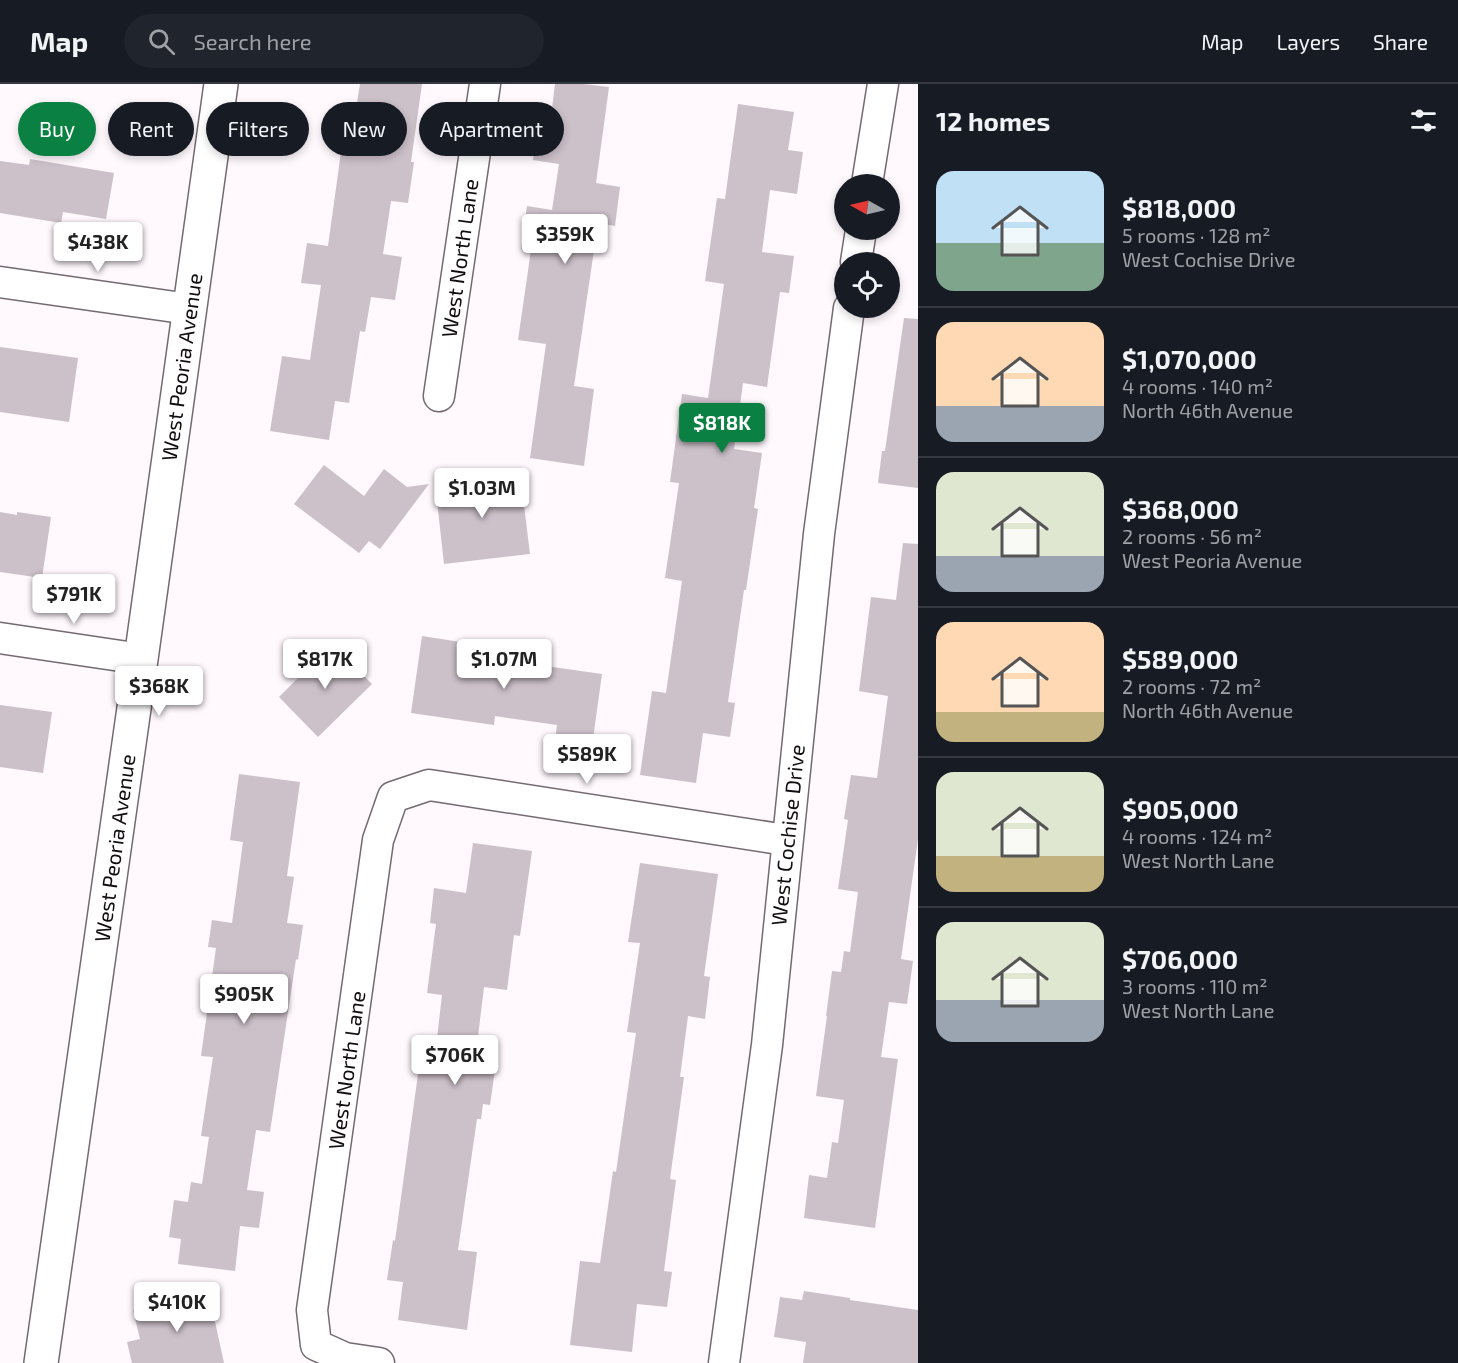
<!DOCTYPE html>
<html lang="en">
<head>
<meta charset="utf-8">
<style>
	body { margin:0; font-family:"Exo 2",sans-serif; background:#20242c; color:#f1f3f6; height:100vh; display:flex; flex-direction:column; font-size:22px; white-space:nowrap }
	* { box-sizing:border-box; margin:0 }
	p { font-size:20px; color:#9ea1a6 }
	.icon { flex:none; width:33px; height:33px; fill:none; stroke:currentColor; stroke-width:2; stroke-linecap:round; stroke-linejoin:round }
	.map { position:relative; flex:1; overflow:hidden }
	.details { display:flex; flex-direction:column; background:#171b24; width:540px }
	.details>* { flex:none }
	.guide { position:absolute; left:18px; top:18px; width:570px; height:54px; display:flex; gap:12px }
	.needle { width:39px; rotate:278deg }
	.tools { position:absolute; left:834px; top:90px; display:grid; gap:12px }
	.tools a { display:grid; place-items:center; width:66px; height:66px; border-radius:50%; background:#171b24; box-shadow:0 3px 9px #0003; font-size:30px }
	.price { position:absolute; translate:-50% -51px; padding:0 14px; border-radius:6px; background:#fff; color:#222; font-size:20px; line-height:39px; filter:drop-shadow(0 2px 3px #0008) }
	.price::after { content:''; position:absolute; left:50%; top:36px; width:18px; height:14px; margin-left:-9px; background:inherit; clip-path:polygon(0 0,100% 0,50% 100%) }
	.price.current { background:#0b8043; color:#fff }
	ul { padding:0; list-style:none }
	li { display:flex; align-items:center; gap:18px; height:150px; padding:0 18px }
	li+li { border-top:2px solid #363941 }
	li span { display:grid; place-items:center; flex:none; width:168px; height:120px; border-radius:18px; color:#555 }
	li>.icon { margin-inline-start:auto }
	span .icon { width:72px; height:72px; fill:#fffc; stroke-width:1 }
	li b { font-size:26px }
	h2 { display:flex; justify-content:space-between; align-items:center; height:72px; padding:0 18px; font-size:26px }
	.pill { padding:0 21px; border-radius:27px; background:#171b24; box-shadow:0 3px 9px #0003; font-size:21px; line-height:54px }
	.pill.current { background:#0b8043; color:#fff }
	header { display:flex; align-items:center; gap:36px; box-sizing:border-box; height:84px; padding:0 30px; background:#171b24; border-bottom:2px solid #363941 }
	header strong { font-size:28px }
	nav { display:flex; gap:33px; margin-inline-start:auto; font-size:21px }
	.search { width:420px; height:54px; background:#20242c; display:flex; align-items:center; gap:15px; box-sizing:border-box; padding:0 21px; border-radius:33px; color:#9ea1a6; font-size:22px }
	main { display:flex; flex:1; min-height:0 }
	.map>svg:first-child { display:block }
	.building { fill:#ccc0c9 }
	.lines { fill:none; stroke-linecap:round; stroke-linejoin:round }
	.street-casing { stroke:#746a72; stroke-width:33 }
	.secondary-casing { stroke:#746a72; stroke-width:36 }
	.street { stroke:#fff; stroke-width:30 }
	.secondary { stroke:#fff; stroke-width:33 }
	.labels { text-anchor:middle; dominant-baseline:central; stroke-width:4.5; stroke-linejoin:round; paint-order:stroke }
	.street-label { font-size:21px; fill:#110d10; stroke:#fff }
</style>
</head>
<body>
<header>
<strong>Map</strong>
<div class="search"><svg class="icon" aria-label="search" viewBox="0 0 24 24"><circle cx="10" cy="10" r="6"/><path d="M15 15l6 6"/></svg>Search here</div>
<nav><a>Map</a><a>Layers</a><a>Share</a></nav>
</header>
<main>
<div class="map">
<svg width="918" height="1279" viewBox="0 0 918 1279">
	<rect width="100%" height="100%" fill="#fff8fd"/>
	<!-- building -->
	<g class="building">
		<polygon points="360,0 422,0 411,78 414,78 408,119 391,117 383,170 402,173 395,216 371,213 365,248 360,247 349,319 335,317 329,356 270,347 282,272 310,276 321,201 301,199 307,159 328,162 341,68 349,69"/>
		<polygon points="555,0 584,0 609,3 596,99 620,103 615,142 598,139 574,302 594,305 584,382 530,374 546,260 518,256 531,166 521,165 527,122 552,126 559,80 533,76 540,23 552,25"/>
		<polygon points="738,20 794,28 788,66 803,68 797,110 770,106 762,168 794,172 789,209 780,208 767,303 743,299 734,365 762,369 754,424 758,425 746,506 744,506 728,618 735,619 730,653 703,649 696,699 640,691 652,607 666,609 682,497 665,494 679,399 670,398 682,310 708,314 724,200 705,197 717,114 725,115"/>
		<polygon points="30,75 114,89 106,135 63,128 61,139 0,129 0,77 29,81"/>
		<polygon points="904,234 918,235 918,404 878,399 882,367 885,367"/>
		<polygon points="0,263 78,274 69,338 0,328"/>
		<polygon points="324,381 364,412 384,385 407,403 429,400 380,465 369,457 359,469 294,420"/>
		<polygon points="520,389 530,470 444,480 435,399"/>
		<polygon points="0,428 17,431 17,428 51,433 42,494 0,488"/>
		<polygon points="903,459 918,460 918,755 901,875 913,877 907,920 889,918 881,973 898,975 875,1144 804,1134 809,1091 827,1094 832,1058 838,1059 844,1016 816,1012 827,932 826,932 832,887 841,888 844,867 850,868 858,808 838,805 848,736 844,735 851,691 877,694 888,612 859,607 871,513 896,516"/>
		<polygon points="422,552 505,565 503,576 602,590 592,662 555,657 557,641 495,632 494,641 411,629"/>
		<polygon points="332,560 372,600 318,653 279,613"/>
		<polygon points="0,621 52,628 43,689 0,683"/>
		<polygon points="239,690 300,698 287,792 294,793 287,839 303,841 298,876 296,875 270,1048 256,1046 247,1106 264,1108 259,1144 240,1142 235,1187 178,1180 181,1155 169,1153 174,1116 188,1118 191,1098 202,1100 209,1053 201,1052 213,973 201,972 216,864 208,863 212,836 232,839 243,758 230,756"/>
		<polygon points="473,759 532,767 520,852 514,851 507,906 484,903 476,969 497,972 490,1021 483,1020 481,1035 477,1035 458,1166 477,1168 467,1246 398,1236 403,1198 387,1196 393,1156 395,1157 422,961 436,963 442,911 427,909 436,840 430,839 434,804 466,809"/>
		<polygon points="640,779 718,790 704,892 710,893 705,935 688,932 680,993 684,993 670,1095 676,1096 664,1187 672,1188 667,1223 637,1220 632,1268 570,1261 580,1177 600,1179 613,1087 616,1088 636,949 627,948 640,859 628,858"/>
		<polygon points="804,1207 850,1214 850,1216 918,1226 918,1279 803,1279 806,1258 774,1253 780,1213 802,1216"/>
		<polygon points="209,1210 224,1279 132,1279 127,1258 140,1255 133,1226"/>
	</g>
	<g class="lines">
		<defs>
			<g id="street">
				<polyline points="867,100 883,0"/>
				<polyline points="856,178 861,146"/>
				<polyline points="0,198 189,225"/>
				<polyline points="439,312 485,0"/>
				<polyline points="0,554 141,575"/>
				<polyline points="379,1279 345,1274 316,1261 312,1226 378,756 393,713 429,701 786,756"/>
				<polyline points="724,1279 767,961 819,450 849,224"/>
			</g>
			<polyline id="secondary" points="41,1279 141,575 221,0"/>
		</defs>
		<!-- street casing -->
		<use href="#street" class="street-casing"/>
		<!-- secondary casing -->
		<use href="#secondary" class="secondary-casing"/>
		<!-- street -->
		<use href="#street" class="street"/>
		<!-- secondary -->
		<use href="#secondary" class="secondary"/>
	</g>
	<g class="labels">
		<!-- street labels -->
		<g class="street-label">
			<text transform="translate(459 174) rotate(-82)">West North Lane</text>
			<text transform="translate(181 283) rotate(-82)">West Peoria Avenue</text>
			<text transform="translate(787 751) rotate(-84)">West Cochise Drive</text>
			<text transform="translate(114 764) rotate(-82)">West Peoria Avenue</text>
			<text transform="translate(346 986) rotate(-82)">West North Lane</text>
		</g>
	</g>
</svg>
<div class="tools">
<a><svg class="needle" viewBox="-14 -14 28 28"><path d="M0-13l5 13h-10z" fill="#e53935"/><path d="M0 13l5-13h-10z" fill="#9ea1a6"/></svg></a>
<a><svg class="icon" aria-label="locate" viewBox="0 0 24 24"><circle cx="12" cy="12" r="6"/><path d="M12 2v4M12 18v4M2 12h4M18 12h4"/></svg></a>
</div>
<b class="price" style="left:565px;top:181px">$359K</b>
<b class="price" style="left:98px;top:189px">$438K</b>
<b class="price current" style="left:722px;top:370px">$818K</b>
<b class="price" style="left:482px;top:435px">$1.03M</b>
<b class="price" style="left:74px;top:541px">$791K</b>
<b class="price" style="left:325px;top:606px">$817K</b>
<b class="price" style="left:504px;top:606px">$1.07M</b>
<b class="price" style="left:159px;top:633px">$368K</b>
<b class="price" style="left:587px;top:701px">$589K</b>
<b class="price" style="left:244px;top:941px">$905K</b>
<b class="price" style="left:455px;top:1002px">$706K</b>
<b class="price" style="left:177px;top:1249px">$410K</b>
<div class="guide">
<a class="pill current">Buy</a>
<a class="pill">Rent</a>
<a class="pill">Filters</a>
<a class="pill">New</a>
<a class="pill">Apartment</a>
</div>
</div>
<section class="details">
<h2>12 homes<svg class="icon" aria-label="filters" viewBox="0 0 24 24"><path d="M4 7h16M4 17h16"/><circle cx="9" cy="7" r="2"/><circle cx="15" cy="17" r="2"/></svg></h2>
<ul>
<li><span style="background:linear-gradient(#bfe0f5 60%,#7fa58c 0)"><svg class="icon" aria-label="home" viewBox="0 0 24 24"><path d="M3 11l9-7 9 7M6 9v11h12V9"/></svg></span><div><b>$818,000</b><p>5 rooms · 128 m²</p><p>West Cochise Drive</p></div></li>
<li><span style="background:linear-gradient(#ffd9b3 70%,#9aa5b1 0)"><svg class="icon" aria-label="home" viewBox="0 0 24 24"><path d="M3 11l9-7 9 7M6 9v11h12V9"/></svg></span><div><b>$1,070,000</b><p>4 rooms · 140 m²</p><p>North 46th Avenue</p></div></li>
<li><span style="background:linear-gradient(#dfe7d0 70%,#9aa5b1 0)"><svg class="icon" aria-label="home" viewBox="0 0 24 24"><path d="M3 11l9-7 9 7M6 9v11h12V9"/></svg></span><div><b>$368,000</b><p>2 rooms · 56 m²</p><p>West Peoria Avenue</p></div></li>
<li><span style="background:linear-gradient(#ffd9b3 75%,#c2b280 0)"><svg class="icon" aria-label="home" viewBox="0 0 24 24"><path d="M3 11l9-7 9 7M6 9v11h12V9"/></svg></span><div><b>$589,000</b><p>2 rooms · 72 m²</p><p>North 46th Avenue</p></div></li>
<li><span style="background:linear-gradient(#dfe7d0 70%,#c2b280 0)"><svg class="icon" aria-label="home" viewBox="0 0 24 24"><path d="M3 11l9-7 9 7M6 9v11h12V9"/></svg></span><div><b>$905,000</b><p>4 rooms · 124 m²</p><p>West North Lane</p></div></li>
<li><span style="background:linear-gradient(#dfe7d0 65%,#9aa5b1 0)"><svg class="icon" aria-label="home" viewBox="0 0 24 24"><path d="M3 11l9-7 9 7M6 9v11h12V9"/></svg></span><div><b>$706,000</b><p>3 rooms · 110 m²</p><p>West North Lane</p></div></li>
</ul>
</section>
</main>
</body>
</html>
